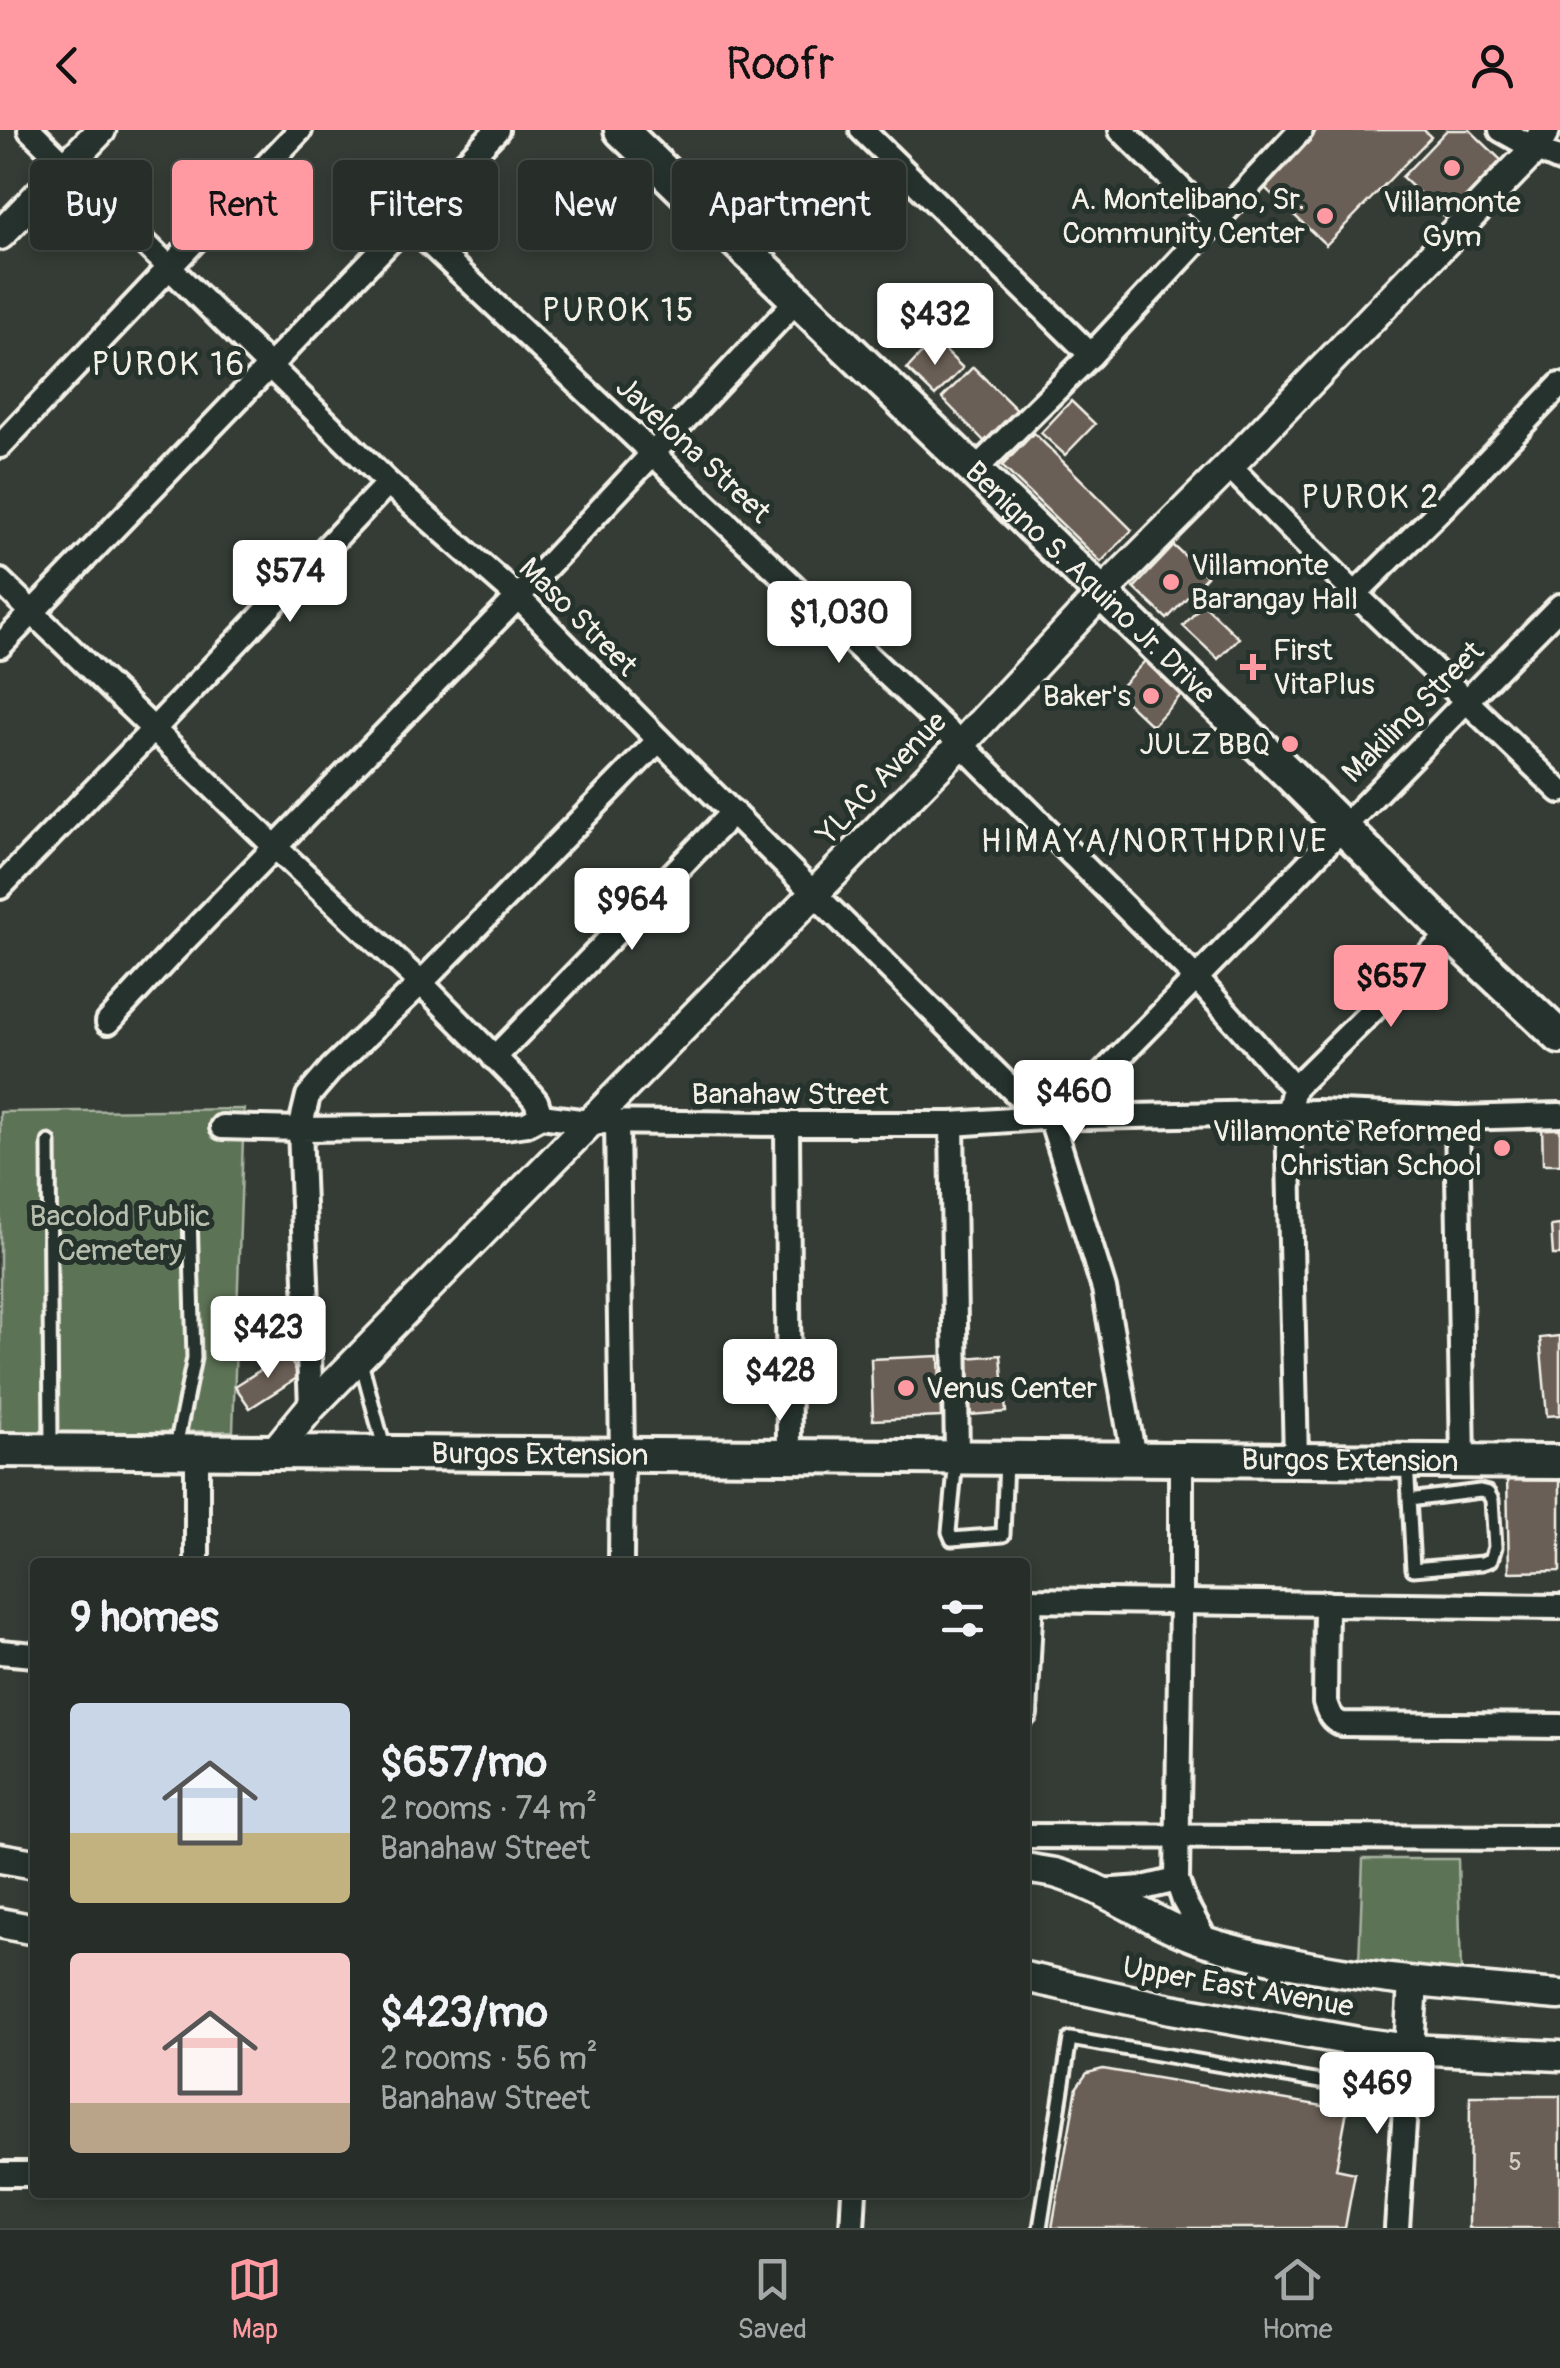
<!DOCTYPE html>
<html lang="en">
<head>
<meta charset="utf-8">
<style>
	body { margin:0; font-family:Pangolin,sans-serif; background:#2f3530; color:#f1f3f6; height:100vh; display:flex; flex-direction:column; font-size:38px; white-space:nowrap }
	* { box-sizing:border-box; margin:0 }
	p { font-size:32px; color:#a4a8a8 }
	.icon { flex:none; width:55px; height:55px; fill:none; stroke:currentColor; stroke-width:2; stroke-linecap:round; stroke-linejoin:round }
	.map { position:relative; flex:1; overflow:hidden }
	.details { position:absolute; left:30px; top:1428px; width:1000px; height:640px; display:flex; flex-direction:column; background:#272d28; border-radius:10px; box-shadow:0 5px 15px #0003,0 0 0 2px #434945 }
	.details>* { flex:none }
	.top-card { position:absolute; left:30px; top:30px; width:1000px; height:90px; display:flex; gap:20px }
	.price { position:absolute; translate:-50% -85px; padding:0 22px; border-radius:10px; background:#fff; color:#222; font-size:32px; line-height:65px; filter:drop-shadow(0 2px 5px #0008) }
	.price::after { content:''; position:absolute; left:50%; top:60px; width:30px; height:22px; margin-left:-15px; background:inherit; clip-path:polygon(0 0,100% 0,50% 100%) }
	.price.selected { background:#ff9aa2; color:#111 }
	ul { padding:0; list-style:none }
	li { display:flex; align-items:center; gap:30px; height:250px; padding:0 40px }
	li span { display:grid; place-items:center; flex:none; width:280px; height:200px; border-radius:10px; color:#555 }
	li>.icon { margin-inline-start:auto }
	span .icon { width:120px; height:120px; fill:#fffc; stroke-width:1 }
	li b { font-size:42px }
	h2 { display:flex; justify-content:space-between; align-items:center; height:120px; padding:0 40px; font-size:42px }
	.pill { padding:0 35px; border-radius:10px; background:#272d28; box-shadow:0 5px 15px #0003,0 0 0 2px #434945; font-size:35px; line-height:90px }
	.pill.selected { background:#ff9aa2; color:#111 }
	header { display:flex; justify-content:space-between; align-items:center; height:130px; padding:0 40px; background:#ff9aa2; color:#111; font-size:45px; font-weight:600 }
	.tab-bar { display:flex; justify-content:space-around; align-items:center; height:140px; border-top:2px solid #434945; background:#272d28; font-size:28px; color:#a4a8a8 }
	.tab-bar a { display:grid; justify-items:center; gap:5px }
	.tab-bar .selected { color:#ff9aa2 }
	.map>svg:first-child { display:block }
	.green { fill:#5d7357; stroke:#a8b2a0; stroke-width:2.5 }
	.building { fill:#6b5f57; stroke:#f4f1e8; stroke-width:2.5 }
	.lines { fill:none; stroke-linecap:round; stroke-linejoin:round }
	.service-casing { stroke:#f4f1e8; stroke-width:19 }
	.minor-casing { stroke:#f4f1e8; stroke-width:30 }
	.tertiary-casing { stroke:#f4f1e8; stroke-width:35 }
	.secondary-casing { stroke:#f4f1e8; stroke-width:40 }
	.service { stroke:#26332d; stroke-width:11 }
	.minor { stroke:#26332d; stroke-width:22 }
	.tertiary { stroke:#26332d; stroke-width:28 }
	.secondary { stroke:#26332d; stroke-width:32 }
	.poi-dot { fill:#ff9aa2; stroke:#26332d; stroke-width:4 }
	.labels { text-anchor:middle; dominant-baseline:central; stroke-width:10; stroke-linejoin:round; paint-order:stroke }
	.number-label { font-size:25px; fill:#d2ccc4 }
	.poi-label { font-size:30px; fill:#f4f1e8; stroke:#26332d; text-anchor:end }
	.street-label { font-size:30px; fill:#f4f1e8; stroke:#26332d }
	.park-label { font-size:30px; fill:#b8bfae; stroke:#26332d }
	.neighbourhood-label { font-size:32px; letter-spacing:2.5px; fill:#f4f1e8; stroke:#26332d }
</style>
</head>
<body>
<header><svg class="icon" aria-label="back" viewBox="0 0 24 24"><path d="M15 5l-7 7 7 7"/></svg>Roofr<svg class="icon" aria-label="person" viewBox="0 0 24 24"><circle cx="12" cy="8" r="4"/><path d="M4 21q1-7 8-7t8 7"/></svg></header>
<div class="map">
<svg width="1560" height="2098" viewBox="0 0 1560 2098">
	<rect width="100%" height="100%" fill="#343c35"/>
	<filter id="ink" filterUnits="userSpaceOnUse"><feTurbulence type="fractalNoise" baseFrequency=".01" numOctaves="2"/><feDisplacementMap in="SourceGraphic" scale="20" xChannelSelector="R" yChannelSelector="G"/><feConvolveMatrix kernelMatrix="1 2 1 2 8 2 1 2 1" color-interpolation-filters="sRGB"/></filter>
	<g filter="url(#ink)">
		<!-- green -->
		<g class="green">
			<polygon points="244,979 233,1301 0,1304 0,982"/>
			<polygon points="1363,1729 1458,1729 1461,1845 1359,1833"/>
		</g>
		<!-- building -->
		<g class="building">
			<polygon points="1317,0 1424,0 1431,7 1326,115 1263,56"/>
			<polygon points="1447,0 1470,0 1501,30 1446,88 1402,47"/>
			<polygon points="934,210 963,238 935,266 907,239"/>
			<polygon points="973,237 1019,282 987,314 942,268"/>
			<polygon points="1071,271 1095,294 1065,325 1041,303"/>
			<polygon points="1034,303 1132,400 1101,432 1002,336"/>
			<polygon points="1174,416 1207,446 1167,489 1134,458"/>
			<polygon points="1203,474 1239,508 1218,529 1183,496"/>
			<polygon points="1145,531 1182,564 1152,596 1116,562"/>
			<polygon points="1542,995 1560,995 1560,1034 1543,1034"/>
			<polygon points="1560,1095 1560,1125 1553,1125 1551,1096"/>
			<polygon points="1560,1206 1560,1285 1547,1286 1540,1208"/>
			<polygon points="286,1224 300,1246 250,1278 235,1256"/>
			<polygon points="1001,1225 1006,1282 971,1285 966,1228"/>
			<polygon points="939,1226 941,1287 873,1290 871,1229"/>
			<polygon points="1560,1345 1560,1441 1509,1442 1507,1346"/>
			<polygon points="1103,1939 1347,1980 1336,2039 1355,2043 1345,2098 1052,2098 1077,1957 1087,1943"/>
			<polygon points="1470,1966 1560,1966 1560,2098 1469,2098"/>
		</g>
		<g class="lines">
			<defs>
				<g id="service">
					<polyline points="49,1012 51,1316"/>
					<polyline points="360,1228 385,1321"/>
					<polyline points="176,1317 194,1228 190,1084"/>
					<polyline points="956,1330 949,1402 952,1409 1003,1405 1006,1330"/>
					<polyline points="1407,1332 1413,1439 1482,1433 1491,1430 1495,1417 1492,1370 1488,1363 1480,1361 1409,1370"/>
					<polyline points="1040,2098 1070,1909 1326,1953 1358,1971 1405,1979"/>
				</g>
				<g id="minor">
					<polyline points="30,0 388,353 518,467 659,610 1041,988"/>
					<polyline points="862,0 1091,225"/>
					<polyline points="1121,0 1215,92"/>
					<polyline points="1501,0 1535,19 1560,30"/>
					<polyline points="409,94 961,614 1197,849 1294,958 1288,983 1296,1329"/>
					<polyline points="0,316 300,0"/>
					<polyline points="1229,336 1355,464 1560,661"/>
					<polyline points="975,340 1091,225 1301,0"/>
					<polyline points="0,451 275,717 421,853 526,959 536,971 541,986"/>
					<polyline points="1355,464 1445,375 1560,255"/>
					<polyline points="0,516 497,0"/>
					<polyline points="0,757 153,600 388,353"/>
					<polyline points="108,892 172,823 518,467 796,171"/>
					<polyline points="494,928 733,682"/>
					<polyline points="1294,958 1450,804"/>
					<polyline points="1457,988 1463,1331"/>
					<polyline points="1051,989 1104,1159 1134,1328"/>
					<path d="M1058,989C1227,819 1391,646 1560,476"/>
					<polyline points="617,993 622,1325 621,1432"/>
					<polyline points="787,994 789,1325"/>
					<polyline points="952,994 957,1326"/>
					<polyline points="222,997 300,999 308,966 332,938 421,853 659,610"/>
					<polyline points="311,1277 300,999 505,997 526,994 541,986 588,992 787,994 952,994 1041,988 1317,982 1457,988 1560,985"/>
					<polyline points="1181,1330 1181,1472 1177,1750 1184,1771 1206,1811"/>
					<polyline points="197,1432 197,1321"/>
					<polyline points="1025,1470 1560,1477"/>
					<path d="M1326,1473L1325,1572C1329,1584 1331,1590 1342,1594L1560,1596"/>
					<polyline points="0,1522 35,1525"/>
					<polyline points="1025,1584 1031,1470"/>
					<polyline points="1025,1706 1560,1708"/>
					<polyline points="1099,1761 1143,1758 1177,1750"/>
					<polyline points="0,2044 35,2044"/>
					<polyline points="852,2098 854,2062"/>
					<polyline points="1397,2098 1409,1919"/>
				</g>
				<g id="tertiary">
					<polyline points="0,105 101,0"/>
					<polyline points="274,1322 311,1277 961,614 1101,464 1229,336 1535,19 1545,0"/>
					<polyline points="0,1728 35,1734"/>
					<path d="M1025,1738C1035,1740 1045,1741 1055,1743C1107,1758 1154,1795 1207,1812C1322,1847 1441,1855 1560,1865"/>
					<polyline points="0,1793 35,1800"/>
					<polyline points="1025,1847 1171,1879 1364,1913 1409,1919 1560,1926"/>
					<polyline points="1409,1919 1413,1852"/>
				</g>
				<g id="secondary">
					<path id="s1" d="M621,0L1287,642L1450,804L1560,907"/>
					<path id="s2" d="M0,1320L1560,1332"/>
				</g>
			</defs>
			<!-- service casing -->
			<use href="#service" class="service-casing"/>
			<!-- minor casing -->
			<use href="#minor" class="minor-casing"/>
			<!-- tertiary casing -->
			<use href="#tertiary" class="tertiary-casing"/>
			<!-- secondary casing -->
			<use href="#secondary" class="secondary-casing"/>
			<!-- service -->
			<use href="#service" class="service"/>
			<!-- minor -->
			<use href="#minor" class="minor"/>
			<!-- tertiary -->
			<use href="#tertiary" class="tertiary"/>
			<!-- secondary -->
			<use href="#secondary" class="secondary"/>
		</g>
	</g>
	<!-- markers -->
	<g class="poi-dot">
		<circle cx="1452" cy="38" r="10"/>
		<circle cx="1325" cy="86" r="10"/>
		<circle cx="1171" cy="452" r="10"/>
		<path d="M1248 522h10v10h10v10h-10v10h-10v-10h-10v-10h10z"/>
		<circle cx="1151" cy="566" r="10"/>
		<circle cx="1290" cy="614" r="10"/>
		<circle cx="1502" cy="1018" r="10"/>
		<circle cx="906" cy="1258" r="10"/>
	</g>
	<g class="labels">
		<!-- number labels -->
		<g class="number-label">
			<text x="1515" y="2032">5</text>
		</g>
		<!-- poi labels -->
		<g class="poi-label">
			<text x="1305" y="69">A. Montelibano, Sr.<tspan x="1305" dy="34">Community Center</tspan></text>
			<text x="1452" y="72" text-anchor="middle">Villamonte<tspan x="1452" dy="34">Gym</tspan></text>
			<text x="1191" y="435" text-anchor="start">Villamonte<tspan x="1191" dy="34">Barangay Hall</tspan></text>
			<text x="1273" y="520" text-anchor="start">First<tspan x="1273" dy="34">VitaPlus</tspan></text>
			<text x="1131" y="566">Baker's</text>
			<text x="1270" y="614">JULZ BBQ</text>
			<text x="1482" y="1001">Villamonte Reformed<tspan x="1482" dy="34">Christian School</tspan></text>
			<text x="926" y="1258" text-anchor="start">Venus Center</text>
		</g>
		<!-- street labels -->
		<g class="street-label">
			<text transform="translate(693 320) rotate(43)">Javelona Street</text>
			<text stroke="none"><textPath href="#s1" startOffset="652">Benigno S. Aquino Jr. Drive</textPath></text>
			<text transform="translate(578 487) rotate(45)">Maso Street</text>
			<text transform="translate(1413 582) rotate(-45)">Makiling Street</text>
			<text transform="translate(882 648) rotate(-46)">YLAC Avenue</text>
			<text x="790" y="964">Banahaw Street</text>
			<text stroke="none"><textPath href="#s2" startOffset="540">Burgos Extension</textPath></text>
			<text stroke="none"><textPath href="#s2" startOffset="1350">Burgos Extension</textPath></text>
			<text transform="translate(1238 1857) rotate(10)">Upper East Avenue</text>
		</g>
		<!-- park labels -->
		<g class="park-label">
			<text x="120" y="1086">Bacolod Public<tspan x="120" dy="34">Cemetery</tspan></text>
		</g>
		<!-- neighbourhood labels -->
		<g class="neighbourhood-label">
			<text x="619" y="181">PUROK 15</text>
			<text x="169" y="235">PUROK 16</text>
			<text x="1371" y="368">PUROK 2</text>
			<text x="1155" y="712">HIMAYA/NORTHDRIVE</text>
		</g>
	</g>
</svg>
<b class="price" style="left:935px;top:238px">$432</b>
<b class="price" style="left:290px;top:495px">$574</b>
<b class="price" style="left:839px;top:536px">$1,030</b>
<b class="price" style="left:632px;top:823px">$964</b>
<b class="price selected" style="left:1391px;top:900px">$657</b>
<b class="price" style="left:1074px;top:1015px">$460</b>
<b class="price" style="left:268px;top:1251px">$423</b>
<b class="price" style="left:780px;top:1294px">$428</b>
<b class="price" style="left:1377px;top:2007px">$469</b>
<div class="top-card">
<a class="pill">Buy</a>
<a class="pill selected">Rent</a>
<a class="pill">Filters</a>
<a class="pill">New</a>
<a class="pill">Apartment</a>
</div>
<section class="details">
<h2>9 homes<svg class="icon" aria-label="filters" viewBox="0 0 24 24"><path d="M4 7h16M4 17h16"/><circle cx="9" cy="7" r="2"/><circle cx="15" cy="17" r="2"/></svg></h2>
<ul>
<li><span style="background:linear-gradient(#c9d6e8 65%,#c2b280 0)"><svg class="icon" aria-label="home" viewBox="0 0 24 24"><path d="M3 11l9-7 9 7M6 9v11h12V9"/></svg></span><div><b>$657/mo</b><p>2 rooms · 74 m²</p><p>Banahaw Street</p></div></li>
<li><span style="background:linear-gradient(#f6c9c9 75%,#b9a48a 0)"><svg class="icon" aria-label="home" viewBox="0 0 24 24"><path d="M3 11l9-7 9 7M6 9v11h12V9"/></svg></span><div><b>$423/mo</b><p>2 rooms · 56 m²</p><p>Banahaw Street</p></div></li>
</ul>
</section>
</div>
<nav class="tab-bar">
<a class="selected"><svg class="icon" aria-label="map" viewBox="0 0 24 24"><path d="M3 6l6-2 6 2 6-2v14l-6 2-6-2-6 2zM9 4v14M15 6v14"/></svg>Map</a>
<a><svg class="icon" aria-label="saved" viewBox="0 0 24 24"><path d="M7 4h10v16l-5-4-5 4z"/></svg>Saved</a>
<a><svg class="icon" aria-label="home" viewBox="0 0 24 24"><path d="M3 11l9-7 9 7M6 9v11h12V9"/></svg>Home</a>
</nav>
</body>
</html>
